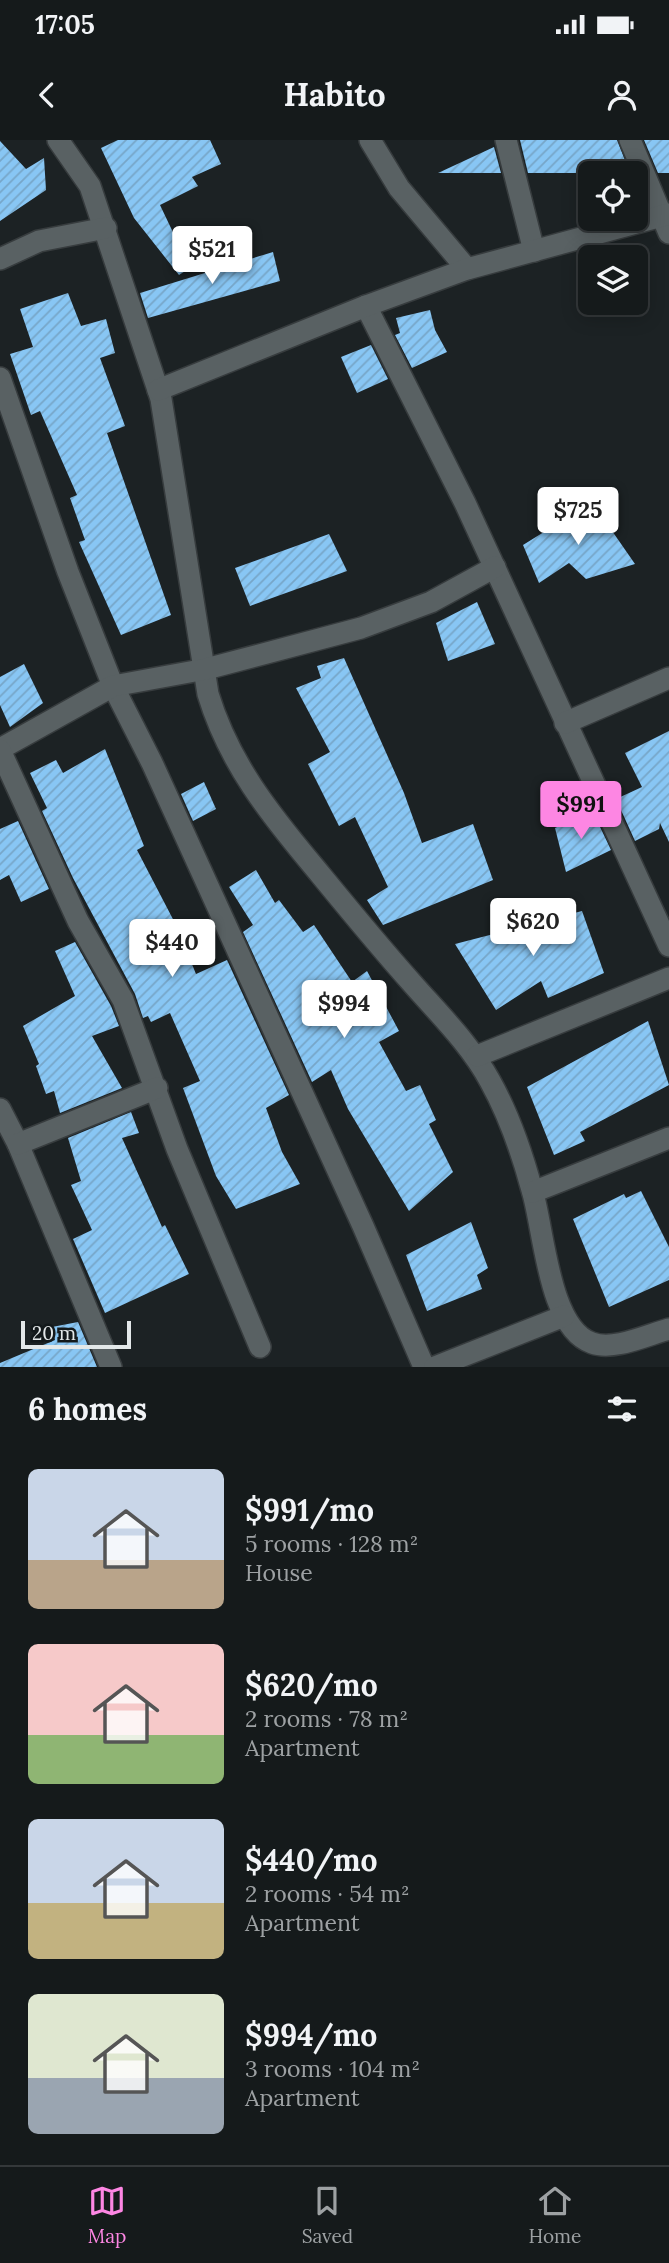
<!DOCTYPE html>
<html lang="en">
<head>
<meta charset="utf-8">
<style>
	body { margin:0; font-family:Lora,serif; background:#1e2324; color:#f1f3f6; height:100vh; display:flex; flex-direction:column; font-size:26px; white-space:nowrap }
	* { box-sizing:border-box; margin:0 }
	p { font-size:23px; color:#9da1a3 }
	.icon { flex:none; width:38px; height:38px; fill:none; stroke:currentColor; stroke-width:2; stroke-linecap:round; stroke-linejoin:round }
	.map { position:relative; height:1227px; overflow:hidden }
	.side { display:flex; flex-direction:column; background:#151a1b; flex:1 }
	.side>* { flex:none }
	.buttons { position:absolute; left:578px; top:21px; display:grid; gap:14px }
	.buttons a { display:grid; place-items:center; width:70px; height:70px; border-radius:10px; background:#151a1b; box-shadow:0 4px 18px #0003,0 0 0 2px #34383a; font-size:35px }
	.scale { position:absolute; left:21px; bottom:18px; width:110px; box-sizing:border-box; padding-left:7px; border:4px solid #e3e8e9; border-top:0; font-size:19px; line-height:24px; white-space:nowrap; color:#e3e8e9; -webkit-text-stroke:5px #13191b; paint-order:stroke }
	.price { position:absolute; translate:-50% -60px; padding:0 16px; border-radius:7px; background:#fff; color:#222; font-size:23px; line-height:46px; filter:drop-shadow(0 2px 4px #0008) }
	.price::after { content:''; position:absolute; left:50%; top:42px; width:21px; height:16px; margin-left:-10px; background:inherit; clip-path:polygon(0 0,100% 0,50% 100%) }
	.price.active { background:#fd86e3; color:#111 }
	ul { padding:0; list-style:none }
	li { display:flex; align-items:center; gap:21px; height:175px; padding:0 28px }
	li span { display:grid; place-items:center; flex:none; width:196px; height:140px; border-radius:10px; color:#555 }
	li>.icon { margin-inline-start:auto }
	span .icon { width:84px; height:84px; fill:#fffc; stroke-width:1 }
	li b { font-size:30px }
	h2 { display:flex; justify-content:space-between; align-items:center; height:84px; padding:0 28px; font-size:30px }
	.status { display:flex; justify-content:space-between; align-items:center; height:49px; padding:0 35px; background:#151a1b; direction:ltr }
	.status svg { height:19px; fill:currentColor }
	header { display:flex; justify-content:space-between; align-items:center; height:91px; padding:0 28px; background:#151a1b; font-size:32px; font-weight:700 }
	.menu { display:flex; justify-content:space-around; align-items:center; height:98px; border-top:2px solid #34383a; background:#151a1b; font-size:19px; color:#9da1a3 }
	.menu a { display:grid; justify-items:center; gap:4px }
	.menu .active { color:#fd86e3 }
	.map>svg:first-child { display:block }
	.building { fill:url(#building-hatch) }
	.lines { fill:none; stroke-linecap:round; stroke-linejoin:round }
	.minor-casing { stroke:#373c3e; stroke-width:24 }
	.minor { stroke:#596163; stroke-width:21 }
</style>
</head>
<body>
<div class="status"><b>17:05</b><svg viewBox="0 0 49 12"><path d="M0 12V9h3v3zM5 12V6h3v6zM10 12V3h3v9zM15 12V0h3v12zM26 1h20v11H26zM47 4h2v5h-2z"/></svg></div>
<header><svg class="icon" aria-label="back" viewBox="0 0 24 24"><path d="M15 5l-7 7 7 7"/></svg>Habito<svg class="icon" aria-label="person" viewBox="0 0 24 24"><circle cx="12" cy="8" r="4"/><path d="M4 21q1-7 8-7t8 7"/></svg></header>
<div class="map">
<svg width="669" height="1227" viewBox="0 0 669 1227">
	<defs>
		<pattern id="building-hatch" width="6" height="6" patternUnits="userSpaceOnUse" patternTransform="scale(1.75)"><rect width="6" height="6" fill="#88c6f4"/><path d="M-1 1l2-2M0 6l6-6M5 7l2-2" fill="none" stroke="#77a6c8"/></pattern>
	</defs>
	<rect width="100%" height="100%" fill="#1c2224"/>
	<!-- building -->
	<g class="building">
		<polygon points="118,0 210,0 221,24 192,37 198,46 160,65 190,128 179,135 134,78 101,8"/>
		<polygon points="520,0 617,0 630,33 528,33"/>
		<polygon points="644,0 669,0 669,33 658,33"/>
		<polygon points="0,1 26,29 44,18 46,50 0,81"/>
		<polygon points="494,7 501,33 438,33"/>
		<polygon points="273,112 280,141 148,178 140,153"/>
		<polygon points="68,153 81,186 106,179 115,213 100,218 125,286 107,293 171,475 121,495 79,402 85,400 70,358 77,355 40,271 31,275 10,214 33,207 20,169"/>
		<polygon points="430,170 435,190 447,212 412,228 395,195 400,193 396,178"/>
		<polygon points="371,205 388,239 357,253 341,217"/>
		<polygon points="592,362 635,424 586,439 569,423 539,443 523,405"/>
		<polygon points="329,394 347,431 250,466 235,428"/>
		<polygon points="477,462 495,504 448,521 436,483"/>
		<polygon points="344,518 404,653 422,703 473,684 493,740 383,785 367,760 388,747 355,677 339,686 308,624 330,612 296,548 321,538 317,526"/>
		<polygon points="24,524 43,563 10,587 0,565 0,537"/>
		<polygon points="669,591 669,702 660,683 659,689 635,701 616,659 642,647 625,613"/>
		<polygon points="105,609 144,706 137,710 176,785 196,834 227,820 289,955 266,968 282,1012 300,1044 236,1069 216,1036 183,948 200,941 170,873 151,882 148,876 143,878 135,854 73,738 42,671 47,668 30,633 56,620 63,633"/>
		<polygon points="204,642 216,669 193,681 181,654"/>
		<polygon points="592,670 611,710 566,732 555,688"/>
		<polygon points="18,681 49,749 21,762 9,735 0,740 0,689"/>
		<polygon points="256,730 275,763 279,760 303,792 314,785 352,842 367,831 399,891 379,902 406,951 420,945 436,980 429,984 453,1032 409,1071 348,969 331,930 312,942 243,792 253,785 229,747"/>
		<polygon points="582,771 604,833 548,858 541,841 496,870 455,804"/>
		<polygon points="75,802 111,866 119,886 92,896 122,948 60,973 54,951 46,954 36,926 39,924 23,886 75,856 55,811"/>
		<polygon points="648,881 669,945 580,992 585,1001 554,1015 527,947"/>
		<polygon points="131,972 139,993 122,998 162,1087 165,1085 189,1134 105,1173 73,1099 92,1090 71,1045 81,1041 68,998"/>
		<polygon points="641,1051 669,1107 669,1140 609,1167 573,1079 624,1054 626,1058"/>
		<polygon points="471,1082 488,1128 477,1135 482,1149 427,1171 406,1115"/>
		<polygon points="78,1182 97,1227 0,1227 0,1223 55,1200 52,1187"/>
	</g>
	<g class="lines">
		<defs>
			<g id="minor">
				<path d="M58,0L90,46L161,259L208,554C229,623 269,673 315,728C347,767 378,805 411,842C439,874 470,904 490,941C509,975 522,1013 532,1050C544,1088 548,1188 592,1203C614,1211 647,1195 669,1189"/>
				<polyline points="370,0 399,48 467,129"/>
				<polyline points="506,0 534,111"/>
				<polyline points="630,0 669,93"/>
				<polyline points="0,119 39,101 106,88"/>
				<polyline points="366,166 465,363 669,806"/>
				<polyline points="0,238 68,432 113,546 152,623 363,1086 424,1227"/>
				<polyline points="158,250 366,166 467,129 669,74"/>
				<polyline points="565,583 669,538"/>
				<polyline points="0,609 113,546 206,529 361,488 431,462 495,427"/>
				<polyline points="0,610 78,781 123,860 177,1009 260,1207"/>
				<polyline points="477,916 669,838"/>
				<polyline points="0,969 18,1004 111,1227"/>
				<polyline points="18,1004 157,948"/>
				<polyline points="533,1052 669,998"/>
				<polyline points="435,1227 564,1176"/>
			</g>
		</defs>
		<!-- minor casing -->
		<use href="#minor" class="minor-casing"/>
		<!-- minor -->
		<use href="#minor" class="minor"/>
	</g>
</svg>
<div class="buttons">
<a><svg class="icon" aria-label="locate" viewBox="0 0 24 24"><circle cx="12" cy="12" r="6"/><path d="M12 2v4M12 18v4M2 12h4M18 12h4"/></svg></a>
<a><svg class="icon" aria-label="layers" viewBox="0 0 24 24"><path d="M12 4l9 5-9 5-9-5zM3 14l9 5 9-5"/></svg></a>
</div>
<div class="scale">20 m</div>
<b class="price" style="left:212px;top:146px">$521</b>
<b class="price" style="left:578px;top:407px">$725</b>
<b class="price active" style="left:581px;top:701px">$991</b>
<b class="price" style="left:533px;top:818px">$620</b>
<b class="price" style="left:172px;top:839px">$440</b>
<b class="price" style="left:344px;top:900px">$994</b>
</div>
<section class="side">
<h2>6 homes<svg class="icon" aria-label="filters" viewBox="0 0 24 24"><path d="M4 7h16M4 17h16"/><circle cx="9" cy="7" r="2"/><circle cx="15" cy="17" r="2"/></svg></h2>
<ul>
<li><span style="background:linear-gradient(#c9d6e8 65%,#b9a48a 0)"><svg class="icon" aria-label="home" viewBox="0 0 24 24"><path d="M3 11l9-7 9 7M6 9v11h12V9"/></svg></span><div><b>$991/mo</b><p>5 rooms · 128 m²</p><p>House</p></div></li>
<li><span style="background:linear-gradient(#f6c9c9 65%,#8fb573 0)"><svg class="icon" aria-label="home" viewBox="0 0 24 24"><path d="M3 11l9-7 9 7M6 9v11h12V9"/></svg></span><div><b>$620/mo</b><p>2 rooms · 78 m²</p><p>Apartment</p></div></li>
<li><span style="background:linear-gradient(#c9d6e8 60%,#c2b280 0)"><svg class="icon" aria-label="home" viewBox="0 0 24 24"><path d="M3 11l9-7 9 7M6 9v11h12V9"/></svg></span><div><b>$440/mo</b><p>2 rooms · 54 m²</p><p>Apartment</p></div></li>
<li><span style="background:linear-gradient(#dfe7d0 60%,#9aa5b1 0)"><svg class="icon" aria-label="home" viewBox="0 0 24 24"><path d="M3 11l9-7 9 7M6 9v11h12V9"/></svg></span><div><b>$994/mo</b><p>3 rooms · 104 m²</p><p>Apartment</p></div></li>
</ul>
</section>
<nav class="menu">
<a class="active"><svg class="icon" aria-label="map" viewBox="0 0 24 24"><path d="M3 6l6-2 6 2 6-2v14l-6 2-6-2-6 2zM9 4v14M15 6v14"/></svg>Map</a>
<a><svg class="icon" aria-label="saved" viewBox="0 0 24 24"><path d="M7 4h10v16l-5-4-5 4z"/></svg>Saved</a>
<a><svg class="icon" aria-label="home" viewBox="0 0 24 24"><path d="M3 11l9-7 9 7M6 9v11h12V9"/></svg>Home</a>
</nav>
</body>
</html>
